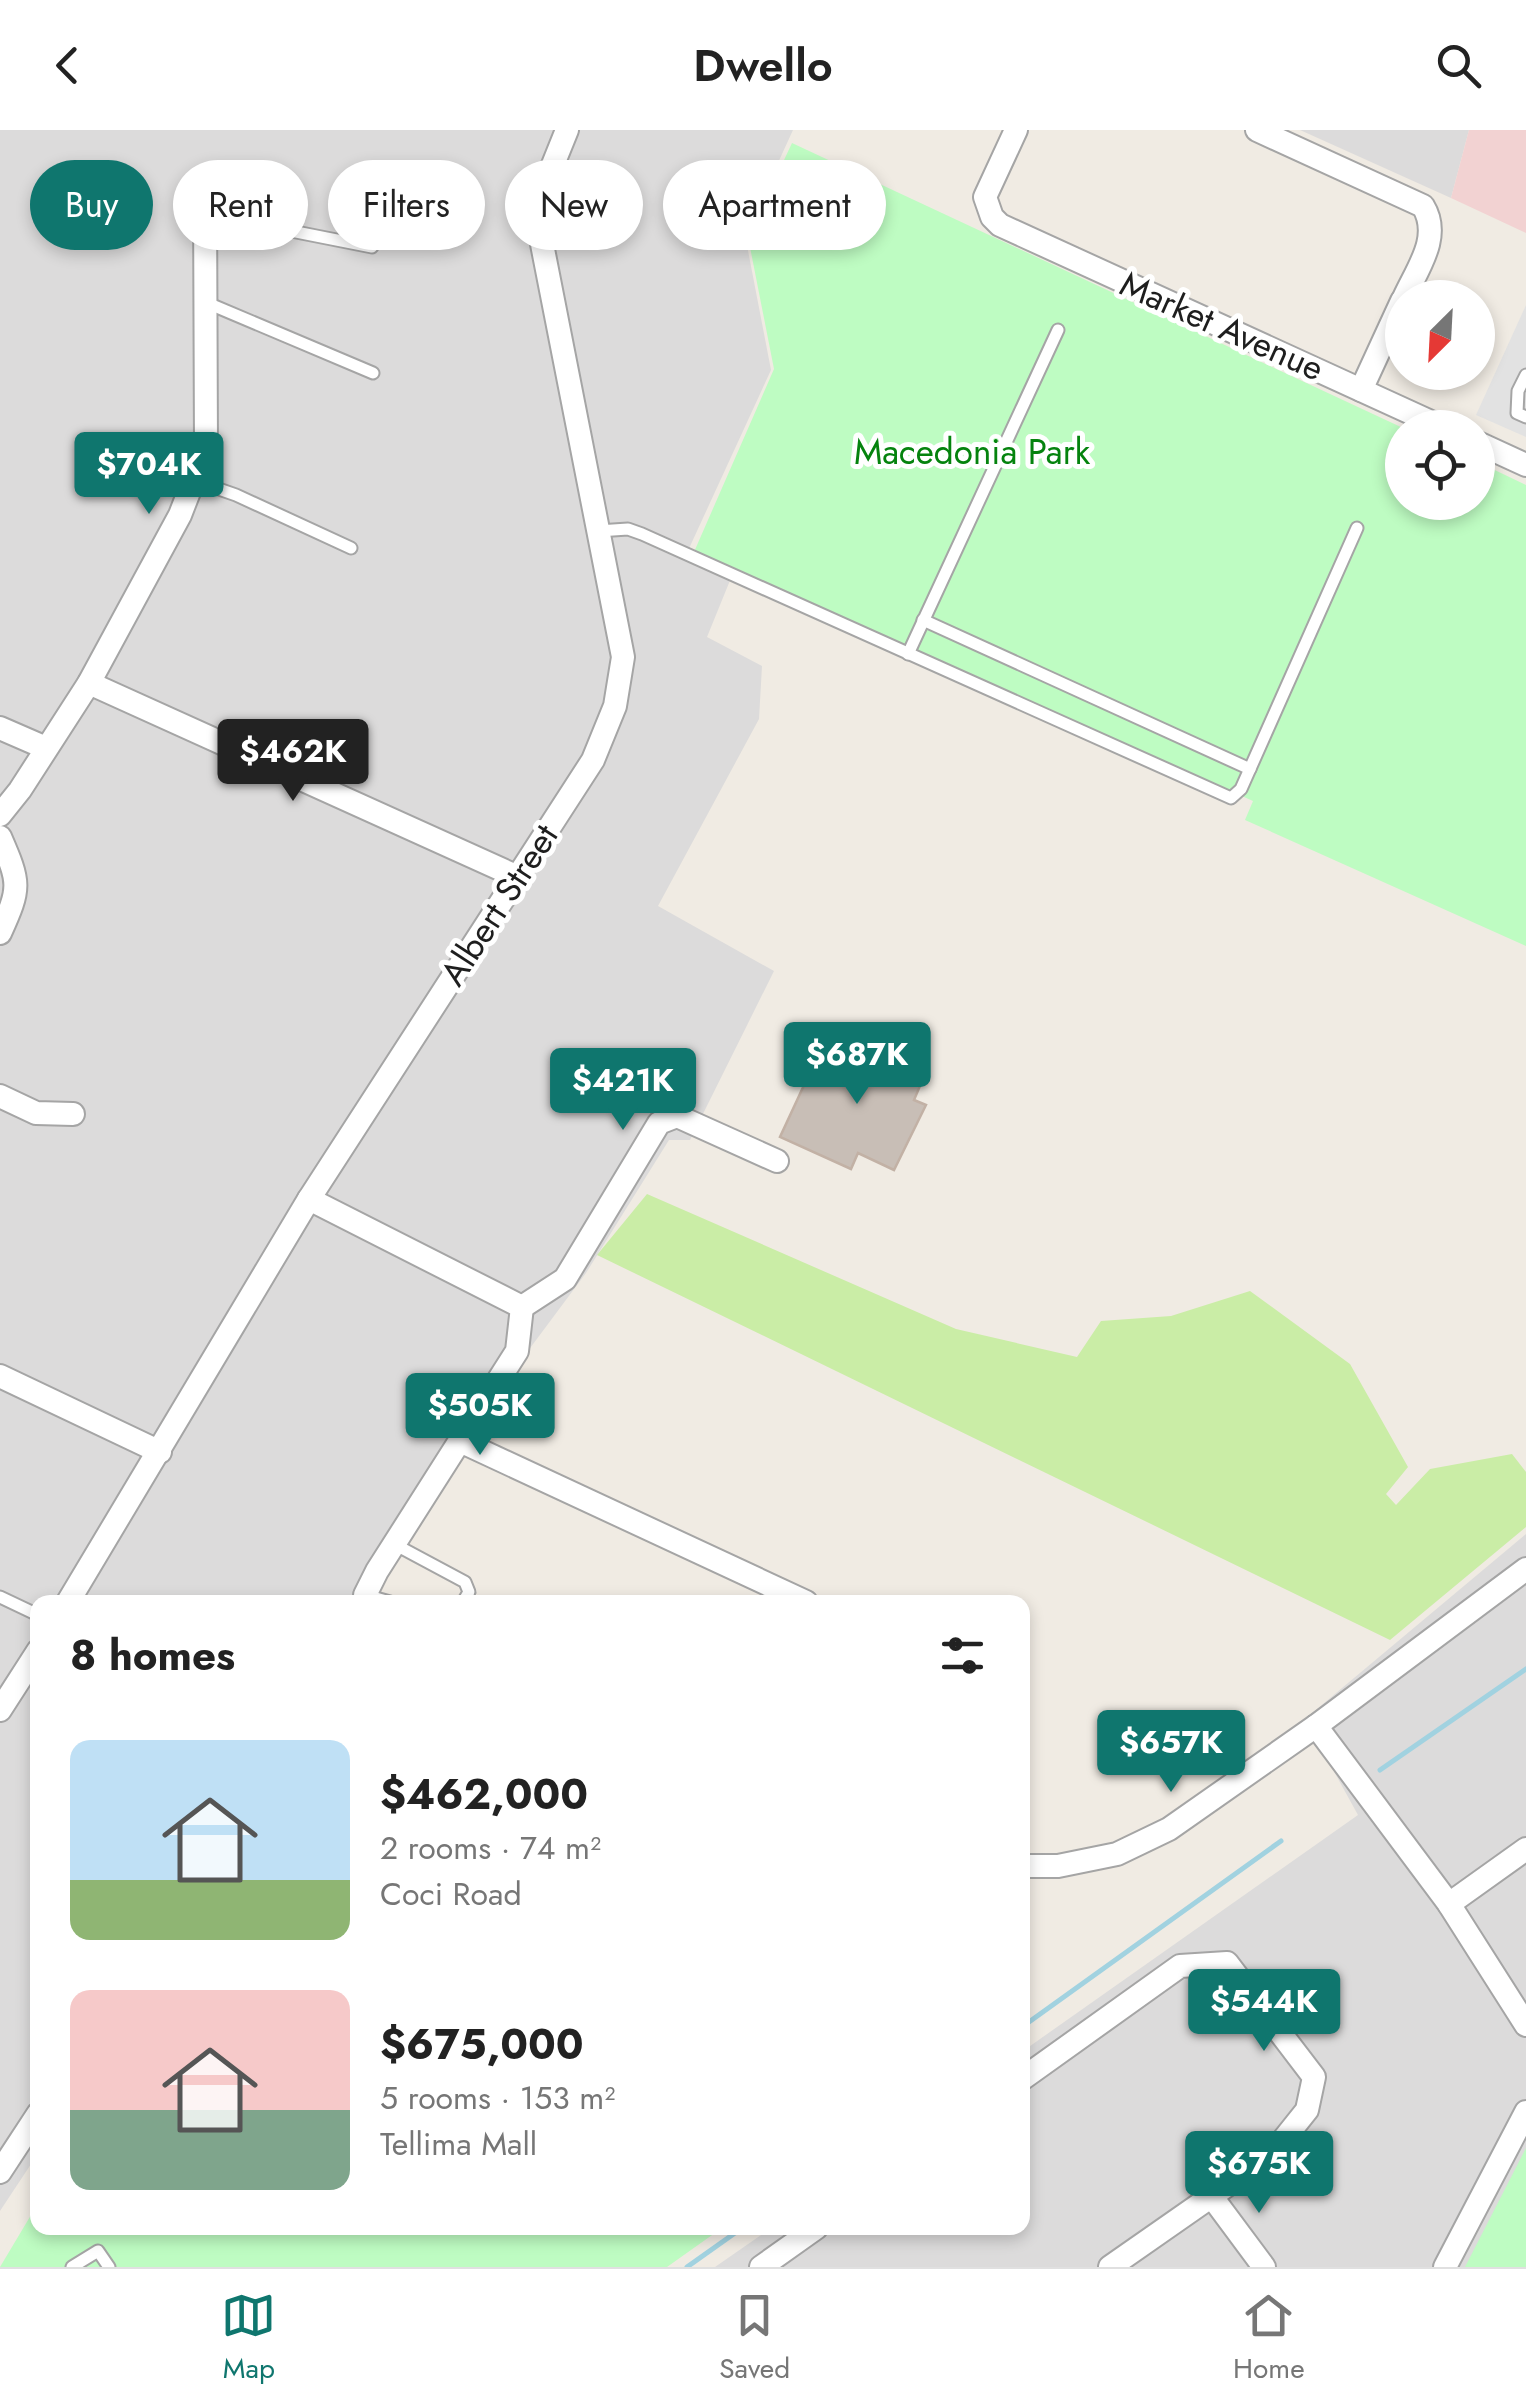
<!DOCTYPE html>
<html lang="en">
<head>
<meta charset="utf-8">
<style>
	body { margin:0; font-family:Jost,sans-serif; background:#f6f6f6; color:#222; height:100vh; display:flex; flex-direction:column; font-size:38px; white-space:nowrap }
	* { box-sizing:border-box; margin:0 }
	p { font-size:32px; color:#767676 }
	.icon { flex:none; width:55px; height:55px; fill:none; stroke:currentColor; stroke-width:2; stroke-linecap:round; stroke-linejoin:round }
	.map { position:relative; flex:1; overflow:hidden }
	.panel { position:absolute; left:30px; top:1465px; width:1000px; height:640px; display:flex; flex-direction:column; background:#fff; border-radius:20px; box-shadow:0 5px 15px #0003 }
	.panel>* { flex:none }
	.top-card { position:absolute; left:30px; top:30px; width:1000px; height:90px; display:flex; gap:20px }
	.needle { width:65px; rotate:204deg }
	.controls { position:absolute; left:1385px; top:150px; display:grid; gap:20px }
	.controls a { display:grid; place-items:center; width:110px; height:110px; border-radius:50%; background:#fff; box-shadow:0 5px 15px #0003; font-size:50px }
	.price { position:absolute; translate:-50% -85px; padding:0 22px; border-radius:10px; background:#0f766e; color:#fff; font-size:32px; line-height:65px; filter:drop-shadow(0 2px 5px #0008) }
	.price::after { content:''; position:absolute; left:50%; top:60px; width:30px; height:22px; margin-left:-15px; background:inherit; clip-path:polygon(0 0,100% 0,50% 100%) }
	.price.on { background:#222; color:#fff }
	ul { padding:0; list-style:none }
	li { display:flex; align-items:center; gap:30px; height:250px; padding:0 40px }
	li span { display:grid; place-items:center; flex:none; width:280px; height:200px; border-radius:20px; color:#555 }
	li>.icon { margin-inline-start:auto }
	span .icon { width:120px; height:120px; fill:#fffc; stroke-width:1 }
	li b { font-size:42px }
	h2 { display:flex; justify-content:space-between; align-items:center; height:120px; padding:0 40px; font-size:42px }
	.pill { padding:0 35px; border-radius:45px; background:#fff; box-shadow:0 5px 15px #0003; font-size:35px; line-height:90px }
	.pill.on { background:#0f766e; color:#fff }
	header { display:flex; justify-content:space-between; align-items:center; height:130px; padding:0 40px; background:#fff; font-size:45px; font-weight:600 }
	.tab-bar { display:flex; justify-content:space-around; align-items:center; height:140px; border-top:2px solid #e0e0e0; background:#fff; font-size:28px; color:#767676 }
	.tab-bar a { display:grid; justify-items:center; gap:5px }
	.tab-bar .on { color:#0f766e }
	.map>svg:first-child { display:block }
	.residential { fill:#dcdbdb }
	.commercial { fill:#f2d2d2 }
	.grass { fill:#caeda6 }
	.park { fill:#befcc2 }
	.parking { fill:#e2e2e2 }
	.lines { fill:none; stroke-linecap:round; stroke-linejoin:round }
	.stream { stroke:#a1d2e0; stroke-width:5 }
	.building { fill:#c8beb6; stroke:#c2b1a5; stroke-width:2.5 }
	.lane-casing { stroke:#a5a5a5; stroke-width:15 }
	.street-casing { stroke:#a5a5a5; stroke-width:26 }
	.lane { stroke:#fff; stroke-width:11 }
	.street { stroke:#fff; stroke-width:22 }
	.labels { text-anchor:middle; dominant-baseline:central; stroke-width:10; stroke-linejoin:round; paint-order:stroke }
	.street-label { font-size:35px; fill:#1e1e1e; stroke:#fff }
	.park-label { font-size:35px; fill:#05830e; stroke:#fff }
</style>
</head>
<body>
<header><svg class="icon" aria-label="back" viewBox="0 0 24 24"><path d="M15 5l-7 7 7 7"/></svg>Dwello<svg class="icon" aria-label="search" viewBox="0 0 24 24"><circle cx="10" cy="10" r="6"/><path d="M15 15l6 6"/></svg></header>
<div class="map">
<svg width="1526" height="2137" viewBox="0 0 1526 2137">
	<rect width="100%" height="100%" fill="#f0ebe3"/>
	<!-- residential -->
	<g class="residential">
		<polygon points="0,0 793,0 745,105 771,240 686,425 731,448 707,507 762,536 759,589 658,776 774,841 690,1010 669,1010 586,1143 464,1307 353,1472 38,1472 37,2025 0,2081"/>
		<polygon points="1300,0 1469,0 1451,68"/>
		<polygon points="1526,1404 1526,2137 715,2137 771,2098 1022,2098 1023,1921 1358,1685 1305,1589"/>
	</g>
	<!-- commercial -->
	<polygon class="commercial" points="1469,0 1526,0 1526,103 1451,68"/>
	<!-- grass -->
	<polygon class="grass" points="647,1064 956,1199 1077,1227 1101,1191 1171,1186 1250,1161 1350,1234 1408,1337 1386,1364 1396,1375 1430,1339 1512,1324 1526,1342 1526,1397 1390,1510 597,1125"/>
	<!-- park -->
	<g class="park">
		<polygon points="792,13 1403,298 1402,372 1478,372 1478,332 1526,355 1526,816 1245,690 1253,671 694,422 774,239 748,107"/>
		<polygon points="1526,2018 1526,2137 1465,2137"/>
		<polygon points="37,2075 38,2098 722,2098 667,2137 0,2137"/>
	</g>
	<!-- parking -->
	<polygon class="parking" points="1526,175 1526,307 1476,285"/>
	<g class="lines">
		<!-- stream -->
		<g class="stream">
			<polyline points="1380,1640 1526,1539"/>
			<polyline points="1022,1897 1281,1711"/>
			<polyline points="687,2137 742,2098"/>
		</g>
	</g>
	<!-- building -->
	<polygon class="building" points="844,907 925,944 914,970 926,975 894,1040 858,1023 851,1039 780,1007 819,923 834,930"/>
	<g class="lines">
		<defs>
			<g id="lane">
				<polyline points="205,68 229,75 286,100 372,117"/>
				<polyline points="205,172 373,243"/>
				<polyline points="1526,245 1518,261 1517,283 1526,287"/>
				<polyline points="193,350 236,365 351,418"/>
				<polyline points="598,401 628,399 642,404 1231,668 1241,659 1357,398"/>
				<polyline points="923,490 1250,639"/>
				<polyline points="908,524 1058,200"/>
				<polyline points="394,1414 465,1452 469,1462 463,1472"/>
				<polyline points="365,1465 390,1472"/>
				<polyline points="0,1467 38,1485"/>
				<polyline points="72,2137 98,2121 109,2137"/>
			</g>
			<g id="street">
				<polyline points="1016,0 985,67 992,87 1000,95 1444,298"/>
				<path d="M1257,0L1423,76C1442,107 1417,139 1404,168"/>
				<polyline points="1361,260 1402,171"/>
				<polyline points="1478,313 1526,335"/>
				<polyline points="89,553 518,747"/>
				<polyline points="0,598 46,618"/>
				<polyline points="0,685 20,660 89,553 180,385 206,318 205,65"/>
				<path d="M0,707C20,753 21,757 0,803"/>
				<polyline points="0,966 36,983 73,984"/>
				<polyline points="309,1069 522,1177"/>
				<polyline points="522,1177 565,1149 659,993 677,986 777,1031"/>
				<polyline points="0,1246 160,1322"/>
				<polyline points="460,1311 806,1472"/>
				<polyline points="68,1472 309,1069 593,630 615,576 623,527 541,109 546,52 567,0"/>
				<polyline points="366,1472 365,1465 377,1441 517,1221 522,1177"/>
				<polyline points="0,1580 38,1521"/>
				<polyline points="1316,1596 1449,1774 1526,1895"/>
				<polyline points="1022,1736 1058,1736 1117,1724 1169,1699 1316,1596 1526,1439"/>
				<polyline points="1449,1774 1526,1719"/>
				<polyline points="1022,1949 1180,1836 1227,1833 1314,1947 1307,1980 1272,2024 1110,2137"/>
				<polyline points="0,2042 38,1984"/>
				<polyline points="1212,2067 1264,2137"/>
				<polyline points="761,2137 816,2098"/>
				<polyline points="1445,2137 1526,1982"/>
			</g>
		</defs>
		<!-- lane casing -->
		<use href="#lane" class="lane-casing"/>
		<!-- street casing -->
		<use href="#street" class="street-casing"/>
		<!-- lane -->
		<use href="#lane" class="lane"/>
		<!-- street -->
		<use href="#street" class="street"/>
	</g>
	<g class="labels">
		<!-- street labels -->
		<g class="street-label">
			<text transform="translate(1222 196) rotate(24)">Market Avenue</text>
			<text transform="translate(499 775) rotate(-57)">Albert Street</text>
		</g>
		<!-- park labels -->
		<g class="park-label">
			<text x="972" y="322">Macedonia Park</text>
		</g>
	</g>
</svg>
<div class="controls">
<a><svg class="needle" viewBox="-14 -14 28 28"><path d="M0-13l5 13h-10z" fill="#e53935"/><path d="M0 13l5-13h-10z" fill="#767676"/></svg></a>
<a><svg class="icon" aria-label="locate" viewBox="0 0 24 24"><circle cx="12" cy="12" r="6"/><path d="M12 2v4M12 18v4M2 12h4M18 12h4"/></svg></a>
</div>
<b class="price" style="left:149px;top:387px">$704K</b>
<b class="price on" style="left:293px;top:674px">$462K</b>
<b class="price" style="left:857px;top:977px">$687K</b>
<b class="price" style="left:623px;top:1003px">$421K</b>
<b class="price" style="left:480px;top:1328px">$505K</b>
<b class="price" style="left:1171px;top:1665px">$657K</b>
<b class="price" style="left:1264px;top:1924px">$544K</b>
<b class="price" style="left:1259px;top:2086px">$675K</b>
<div class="top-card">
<a class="pill on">Buy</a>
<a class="pill">Rent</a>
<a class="pill">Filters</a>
<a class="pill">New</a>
<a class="pill">Apartment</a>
</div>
<section class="panel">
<h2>8 homes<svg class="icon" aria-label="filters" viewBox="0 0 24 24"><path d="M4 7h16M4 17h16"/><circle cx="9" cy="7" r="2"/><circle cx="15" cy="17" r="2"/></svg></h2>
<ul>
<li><span style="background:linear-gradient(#bfe0f5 70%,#8fb573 0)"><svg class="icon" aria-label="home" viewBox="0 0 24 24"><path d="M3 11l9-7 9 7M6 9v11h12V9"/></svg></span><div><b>$462,000</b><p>2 rooms · 74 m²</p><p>Coci Road</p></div></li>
<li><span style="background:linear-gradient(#f6c9c9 60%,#7fa58c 0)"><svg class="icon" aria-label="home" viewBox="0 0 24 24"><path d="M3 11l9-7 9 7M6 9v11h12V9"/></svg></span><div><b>$675,000</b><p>5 rooms · 153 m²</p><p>Tellima Mall</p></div></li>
</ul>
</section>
</div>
<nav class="tab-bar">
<a class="on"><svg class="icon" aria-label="map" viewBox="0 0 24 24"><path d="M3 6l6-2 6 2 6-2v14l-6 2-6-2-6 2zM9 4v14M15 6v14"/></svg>Map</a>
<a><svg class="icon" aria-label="saved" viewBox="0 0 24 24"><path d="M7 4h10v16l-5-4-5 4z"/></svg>Saved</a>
<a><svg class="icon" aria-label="home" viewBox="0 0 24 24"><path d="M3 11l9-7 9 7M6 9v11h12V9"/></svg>Home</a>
</nav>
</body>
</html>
